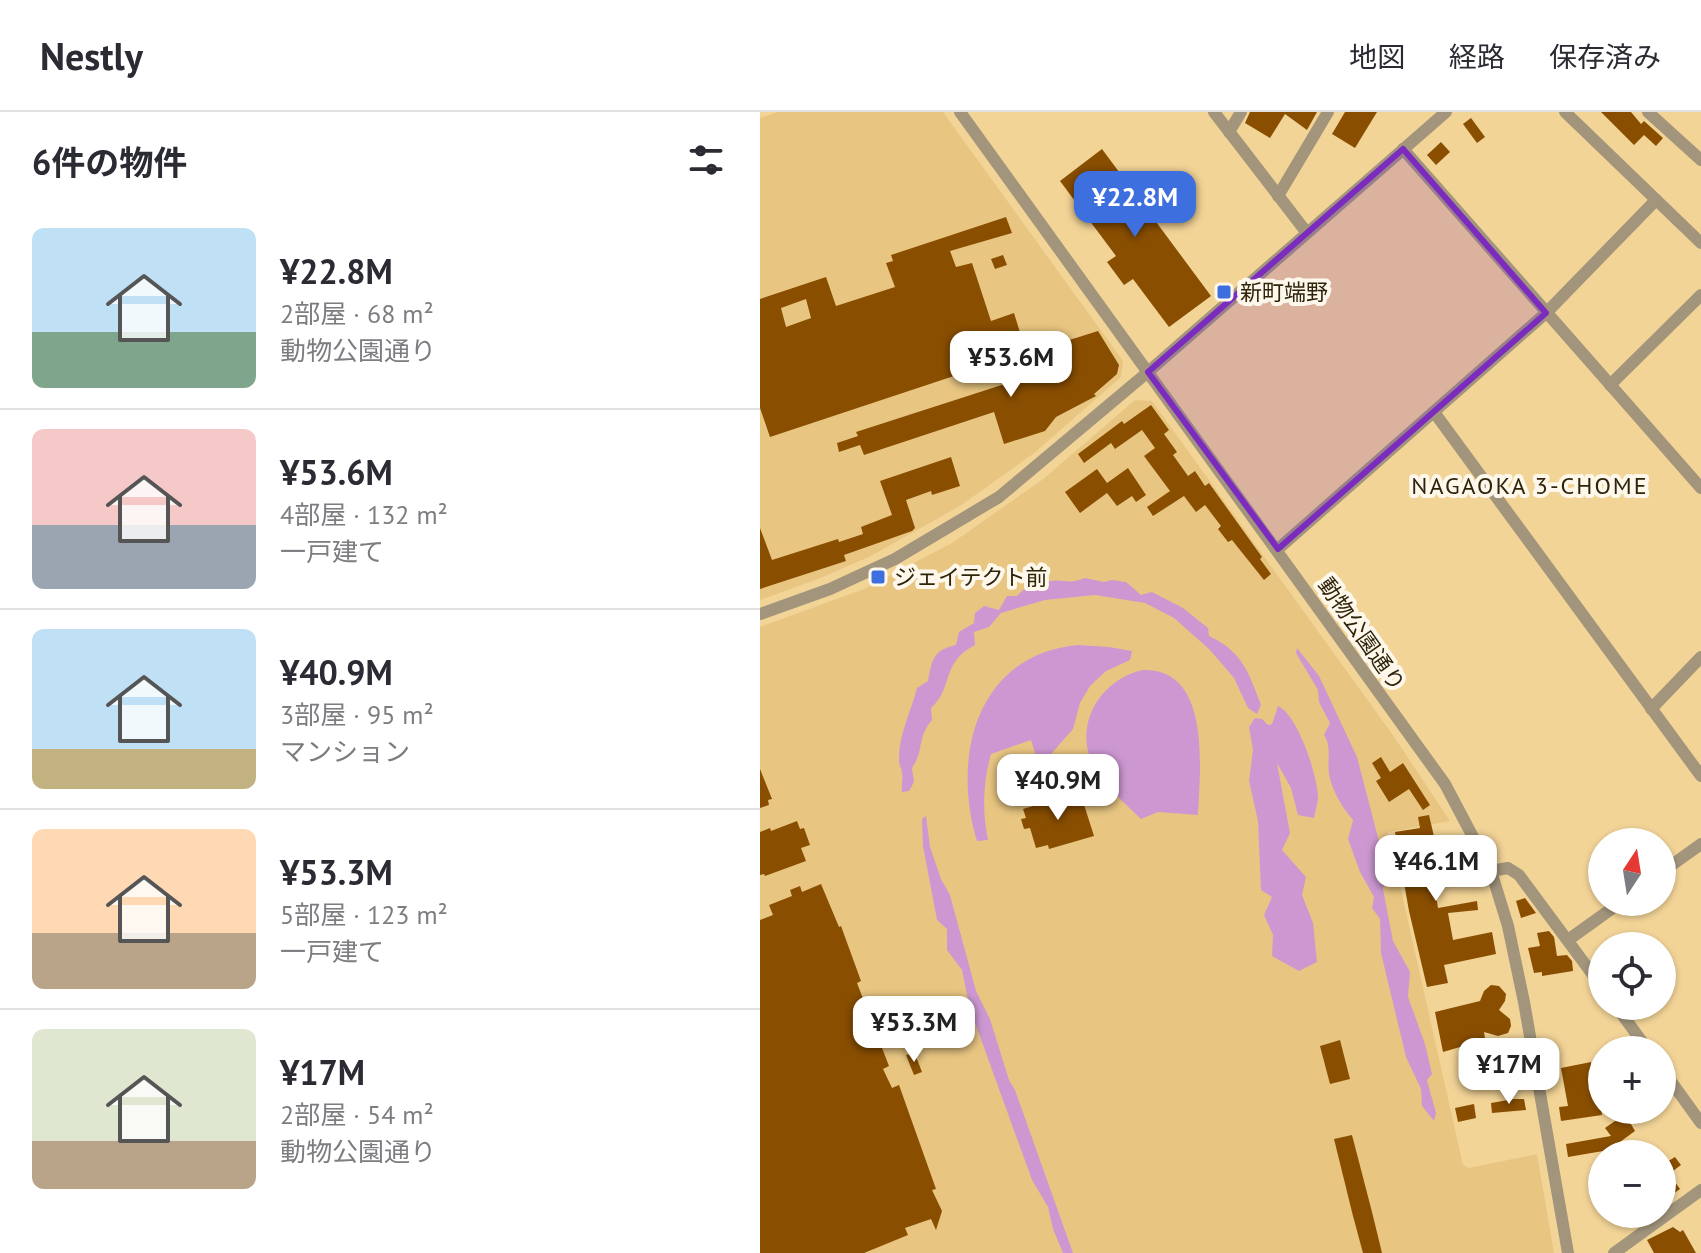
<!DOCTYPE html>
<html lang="ja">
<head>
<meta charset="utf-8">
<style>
	body { margin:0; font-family:"PT Sans","Noto Sans JP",sans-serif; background:#f2f2f3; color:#2b2b33; height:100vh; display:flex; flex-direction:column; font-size:30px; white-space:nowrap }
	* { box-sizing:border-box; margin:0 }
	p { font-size:26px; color:#7c7c81 }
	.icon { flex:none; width:44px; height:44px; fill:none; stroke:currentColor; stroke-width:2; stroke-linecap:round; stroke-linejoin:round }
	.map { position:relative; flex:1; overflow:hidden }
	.sheet { display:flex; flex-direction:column; background:#fff; width:760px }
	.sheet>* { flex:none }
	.needle { width:52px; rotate:12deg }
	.tools { position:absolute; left:828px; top:716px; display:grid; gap:16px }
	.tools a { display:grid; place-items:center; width:88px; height:88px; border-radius:50%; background:#fff; box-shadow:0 2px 6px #0004; font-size:40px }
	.price { position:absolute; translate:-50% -68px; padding:0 18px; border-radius:16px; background:#fff; color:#222; font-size:26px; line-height:52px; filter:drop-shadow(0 2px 4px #0008) }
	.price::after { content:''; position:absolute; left:50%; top:48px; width:24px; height:18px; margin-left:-12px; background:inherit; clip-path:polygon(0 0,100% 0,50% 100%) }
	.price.on { background:#3d6fdf; color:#fff }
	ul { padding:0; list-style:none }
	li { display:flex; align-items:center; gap:24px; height:200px; padding:0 32px }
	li+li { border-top:2px solid #e1e1e2 }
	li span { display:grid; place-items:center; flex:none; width:224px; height:160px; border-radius:12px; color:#555 }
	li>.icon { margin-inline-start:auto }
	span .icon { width:96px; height:96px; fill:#fffc; stroke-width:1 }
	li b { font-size:34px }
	h2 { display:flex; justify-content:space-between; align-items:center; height:96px; padding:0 32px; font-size:34px }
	header { display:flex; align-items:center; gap:48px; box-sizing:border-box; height:112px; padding:0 40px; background:#fff; border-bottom:2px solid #e1e1e2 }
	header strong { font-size:38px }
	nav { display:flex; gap:44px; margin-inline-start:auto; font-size:28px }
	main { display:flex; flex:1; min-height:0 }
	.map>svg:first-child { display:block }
	.built { fill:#e8c682 }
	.green { fill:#cd98d2 }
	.building { fill:#894e00; fill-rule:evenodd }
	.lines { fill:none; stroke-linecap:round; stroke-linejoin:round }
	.minor { stroke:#a2957c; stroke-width:12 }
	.marked { fill:#7b2cbf; fill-opacity:0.2; stroke:#7b2cbf; stroke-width:6; stroke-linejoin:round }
	.poi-dot { fill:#3d6fdf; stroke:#fef8ec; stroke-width:3 }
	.labels { text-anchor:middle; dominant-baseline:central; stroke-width:8; stroke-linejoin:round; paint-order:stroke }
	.poi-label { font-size:22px; fill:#2f230a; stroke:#fef8ec; text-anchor:start }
	.street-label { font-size:22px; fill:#2f230a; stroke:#fef8ec }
	.neighbourhood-label { font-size:24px; letter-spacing:2px; fill:#2f230a; stroke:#fef8ec }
</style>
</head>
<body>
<header>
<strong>Nestly</strong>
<nav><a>地図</a><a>経路</a><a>保存済み</a></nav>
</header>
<main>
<section class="sheet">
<h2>6件の物件<svg class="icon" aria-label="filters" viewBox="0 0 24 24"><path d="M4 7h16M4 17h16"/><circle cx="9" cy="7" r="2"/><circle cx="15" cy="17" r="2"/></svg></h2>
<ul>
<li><span style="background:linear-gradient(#bfe0f5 65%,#7fa58c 0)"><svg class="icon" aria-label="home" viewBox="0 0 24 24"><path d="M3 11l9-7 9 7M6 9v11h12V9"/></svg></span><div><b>¥22.8M</b><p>2部屋 · 68 m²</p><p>動物公園通り</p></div></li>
<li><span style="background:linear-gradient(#f6c9c9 60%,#9aa5b1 0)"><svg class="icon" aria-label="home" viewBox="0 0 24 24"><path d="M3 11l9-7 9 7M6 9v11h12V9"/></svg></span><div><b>¥53.6M</b><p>4部屋 · 132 m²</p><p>一戸建て</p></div></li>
<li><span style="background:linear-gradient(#bfe0f5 75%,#c2b280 0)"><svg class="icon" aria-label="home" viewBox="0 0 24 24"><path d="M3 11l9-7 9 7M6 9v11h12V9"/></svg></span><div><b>¥40.9M</b><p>3部屋 · 95 m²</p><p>マンション</p></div></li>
<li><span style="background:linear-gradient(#ffd9b3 65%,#b9a48a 0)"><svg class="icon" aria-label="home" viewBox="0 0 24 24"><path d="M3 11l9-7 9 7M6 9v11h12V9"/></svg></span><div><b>¥53.3M</b><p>5部屋 · 123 m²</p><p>一戸建て</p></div></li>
<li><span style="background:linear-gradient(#dfe7d0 70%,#b9a48a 0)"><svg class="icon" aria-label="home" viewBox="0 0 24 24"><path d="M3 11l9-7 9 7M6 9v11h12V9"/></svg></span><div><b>¥17M</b><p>2部屋 · 54 m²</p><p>動物公園通り</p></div></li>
</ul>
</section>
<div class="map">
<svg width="941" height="1141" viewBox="0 0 941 1141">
	<rect width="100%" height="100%" fill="#f3d497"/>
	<!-- built -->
	<g class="built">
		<polygon points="18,0 183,0 363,249 361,265 273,342 200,394 109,445 58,467 0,488 0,6"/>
		<polygon points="375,288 392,289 635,626 690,709 628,720 703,1053 709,1056 777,1042 794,1141 0,1141 0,515 104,477 192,431 282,368"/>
	</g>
	<!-- green -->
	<g class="green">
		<path d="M325,466L344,470L352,468L366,470L381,483L392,480L423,496L448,516L449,524C482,539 489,561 501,593L497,602L488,596L474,566L449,537L414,506L385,491L335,483L285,488L241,501L229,515L214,520L215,533C180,551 194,576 171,596L172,608C156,627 165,637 152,656L154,670L149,679L142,680C141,672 143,668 142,661C142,657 139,653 139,649C138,623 151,600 157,576L168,569C172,548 173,538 196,533L199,520L214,511L215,501L224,494L239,498L247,484H257L265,476C277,477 281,470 291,469C307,467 306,473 325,466Z"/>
		<path d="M317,533L349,535L372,539L370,548L346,559L330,574L320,591L313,617L283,651L276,644L271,628L231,642C223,671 222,698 228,728L217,729C191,644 217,543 317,533Z"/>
		<path d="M537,536L559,564L597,645L627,760L623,777L633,829L650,860L648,885L665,932L672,962L667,968L676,1001L674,1009L662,994L661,977L646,945L621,841L620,807L612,796L614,785L600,760L588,727L593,708C582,695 572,679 569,662C567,648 572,635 564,623L570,611L559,590L558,578L536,541Z"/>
		<path d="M383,558C452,556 440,658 438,703L398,700L381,707C365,691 345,675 334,655C312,614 340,567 383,558Z"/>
		<path d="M518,594C538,603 558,664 558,687C557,693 555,700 554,706L538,703L531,676L517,651L530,721L522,738L546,765L542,783L553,811L557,850L539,859L512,844L513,823L504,803L512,785L501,778L498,709L489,669L493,638L489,615L495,606L502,607L508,613L512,612Z"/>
		<polygon points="166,704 170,735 181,767 190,783 216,879 230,907 249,968 255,978 313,1141 303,1141 293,1117 288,1095 272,1068 210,897 202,858 187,838 187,817 177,808 163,734 162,707"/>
	</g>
	<!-- building -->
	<g class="building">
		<polygon points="490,0 557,0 547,18 525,2 510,26 485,11"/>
		<polygon points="585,0 617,0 595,36 572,22"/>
		<polygon points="841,0 871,0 881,12 884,9 903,26 896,34 884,23 874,33"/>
		<polygon points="711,6 725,25 717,31 703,12"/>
		<polygon points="681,30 690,40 676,53 667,43"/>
		<polygon points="342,37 451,184 409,215 373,167 364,173 347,150 356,144 300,69"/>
		<path d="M246,105L252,121L190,139L196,155L212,151L231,209L254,201L266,240L10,325L0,296V187L66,165L76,194L135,175L126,151L133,149L131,143ZM46,187L51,206L26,215L21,196Z"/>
		<polygon points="243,143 247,153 235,157 231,147"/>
		<polygon points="338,219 359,253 357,262 334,282 336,284 296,305 285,319 244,332 234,300 104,343 100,333 79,340 77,331 98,324 96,320 291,257 284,236"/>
		<polygon points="391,293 409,318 404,322 417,340 413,343 428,364 435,359 445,374 449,371 502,445 500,447 511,462 504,468 472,428 468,430 458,417 461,414 445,393 436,400 424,384 393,404 387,395 410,379 384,344 395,336 382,318 355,337 351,331 324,351 318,342 362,309 364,312"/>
		<polygon points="191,345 200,374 172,383 171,379 146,388 155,416 152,419 84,443 86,449 0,477 0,416 12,448 78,427 79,430 103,422 101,415 132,403 120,369"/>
		<polygon points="368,356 386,383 376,390 372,384 357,394 347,381 320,401 305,380 337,357 347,371"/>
		<polygon points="621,645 630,660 643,651 670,693 663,698 649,677 629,690 616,669 621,666 612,651"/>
		<polygon points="0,657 12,687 8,688 9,693 0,696"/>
		<polygon points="320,680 334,724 289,737 288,733 276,736 270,716 264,717 261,707 266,706 263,697"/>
		<polygon points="669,703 676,733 698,729 701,749 698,750 700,765 674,770 678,796 717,789 718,798 688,801 693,828 732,820 736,842 684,853 688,871 667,875 649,799 635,720 660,716 658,705"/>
		<polygon points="37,709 40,717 44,716 50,733 41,736 46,749 5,764 4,762 0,763 0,720 10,716 11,719"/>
		<polygon points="61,772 79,815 81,814 101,869 97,871 129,954 123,957 132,976 139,973 176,1077 172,1078 182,1099 176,1118 171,1107 145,1116 148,1123 104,1141 0,1141 0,808 13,803 9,793 32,784 30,778 40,774 42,780"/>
		<polygon points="765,786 776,801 761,806 756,789"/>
		<polygon points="789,819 794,825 797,844 807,843 812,849 813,859 782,864 782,860 774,861 768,836 780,834 777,821"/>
		<polygon points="731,873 739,874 746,882 745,889 739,898 750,907 751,914 748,921 738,924 724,920 725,926 717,928 717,930 683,940 675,900 720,889 724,879"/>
		<polygon points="580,928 590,967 570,972 560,934"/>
		<polygon points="151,942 155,942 162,960 154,963 146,943"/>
		<polygon points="831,950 836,990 840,989 842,1003 801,1009 799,995 808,994 801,956"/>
		<polygon points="754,987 764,987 766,998 732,1001 731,991"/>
		<polygon points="714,992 716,1006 698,1010 695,996"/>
		<polygon points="865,1002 875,1019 849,1038 808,1045 806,1032 851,1024 845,1016"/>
		<polygon points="592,1023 612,1100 622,1141 603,1141 593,1104 574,1027"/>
		<polygon points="915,1045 921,1053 909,1062 920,1077 902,1090 902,1053"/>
		<polygon points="913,1115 920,1120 923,1118 936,1141 894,1141 887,1128"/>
	</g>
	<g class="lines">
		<!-- minor -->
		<g class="minor">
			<polyline points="200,0 685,672 731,759 748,814 764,890 808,1141"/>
			<polyline points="454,0 547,121"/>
			<polyline points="805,0 941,131"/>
			<polyline points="888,0 941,48"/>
			<polyline points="469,20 481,0"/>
			<polyline points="643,37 941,376"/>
			<polyline points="518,84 568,0"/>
			<polyline points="850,273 941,183"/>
			<polyline points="674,300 941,664"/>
			<polyline points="518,437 786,201 896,88"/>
			<polyline points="0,502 70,477 135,447 239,385 388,260 686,0"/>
			<polyline points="891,597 941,545"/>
			<polyline points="731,759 748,756 759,763 842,875"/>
			<polyline points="902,760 941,732"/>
			<polyline points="808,828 861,790"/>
			<polyline points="856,894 888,938"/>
			<polyline points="902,957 941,1011"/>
			<polyline points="854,1141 941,1078"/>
		</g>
	</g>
	<!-- marked area -->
	<path class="marked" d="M643,37L786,201L518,437L388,260Z"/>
	<!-- markers -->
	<g class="poi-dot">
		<rect x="456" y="172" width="16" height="16" rx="4"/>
		<rect x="110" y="457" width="16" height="16" rx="4"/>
	</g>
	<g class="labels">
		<!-- poi labels -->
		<g class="poi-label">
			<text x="480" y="180">新町端野</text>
			<text x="134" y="465">ジェイテクト前</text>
		</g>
		<!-- street labels -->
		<g class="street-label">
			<text transform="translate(602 522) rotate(55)">動物公園通り</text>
		</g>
		<!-- neighbourhood labels -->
		<g class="neighbourhood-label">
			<text x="770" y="373">NAGAOKA 3-CHOME</text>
		</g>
	</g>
</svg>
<div class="tools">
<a><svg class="needle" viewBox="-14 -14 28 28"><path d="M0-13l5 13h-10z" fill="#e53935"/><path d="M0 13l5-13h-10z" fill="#7c7c81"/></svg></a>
<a><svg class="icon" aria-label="locate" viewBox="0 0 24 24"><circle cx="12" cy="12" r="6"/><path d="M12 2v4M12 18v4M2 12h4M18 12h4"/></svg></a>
<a>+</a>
<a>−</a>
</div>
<b class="price on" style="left:375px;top:127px">¥22.8M</b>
<b class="price" style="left:251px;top:287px">¥53.6M</b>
<b class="price" style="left:298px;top:710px">¥40.9M</b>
<b class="price" style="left:676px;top:791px">¥46.1M</b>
<b class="price" style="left:154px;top:952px">¥53.3M</b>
<b class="price" style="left:749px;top:994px">¥17M</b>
</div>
</main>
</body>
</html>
